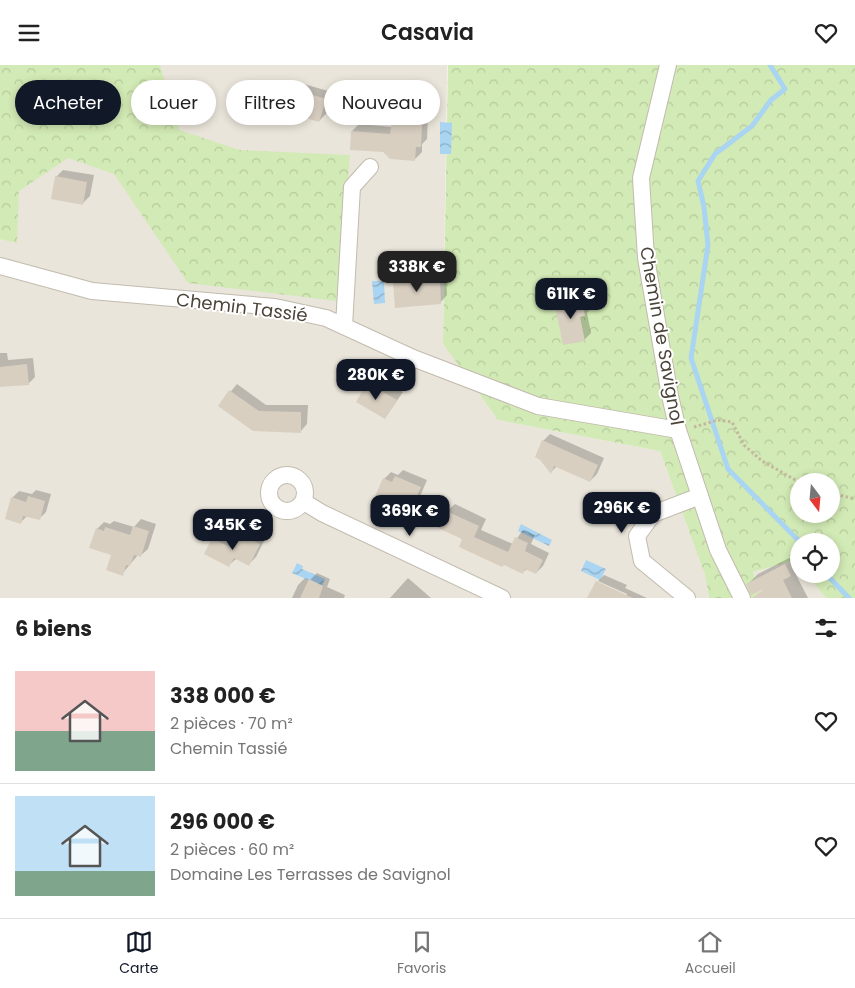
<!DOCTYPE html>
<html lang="fr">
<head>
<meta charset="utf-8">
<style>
	body { margin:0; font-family:Poppins,sans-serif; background:#f6f6f6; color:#222; height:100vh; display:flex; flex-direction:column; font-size:19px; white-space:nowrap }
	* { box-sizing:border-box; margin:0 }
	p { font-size:16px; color:#767676 }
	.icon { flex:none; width:28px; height:28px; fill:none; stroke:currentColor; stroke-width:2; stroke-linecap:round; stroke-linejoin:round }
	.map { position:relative; height:533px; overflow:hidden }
	.panel { display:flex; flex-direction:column; background:#fff; flex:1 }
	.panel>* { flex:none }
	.banner { position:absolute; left:15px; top:15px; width:500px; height:45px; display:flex; gap:10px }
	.needle { width:32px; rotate:164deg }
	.controls { position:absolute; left:790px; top:408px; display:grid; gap:10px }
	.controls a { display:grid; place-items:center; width:50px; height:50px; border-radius:50%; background:#fff; box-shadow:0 2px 8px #0003; font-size:25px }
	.price { position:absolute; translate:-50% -42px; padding:0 11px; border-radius:10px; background:#111827; color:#fff; font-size:16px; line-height:32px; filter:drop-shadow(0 1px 2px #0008) }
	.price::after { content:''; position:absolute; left:50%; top:30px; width:15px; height:11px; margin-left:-8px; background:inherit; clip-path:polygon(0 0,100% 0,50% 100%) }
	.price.current { background:#222; color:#fff }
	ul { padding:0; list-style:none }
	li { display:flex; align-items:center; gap:15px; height:125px; padding:0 15px }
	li+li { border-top:1px solid #e0e0e0 }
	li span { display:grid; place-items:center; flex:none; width:140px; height:100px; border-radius:0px; color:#555 }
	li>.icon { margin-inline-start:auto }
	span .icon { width:60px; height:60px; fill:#fffc; stroke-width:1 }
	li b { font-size:21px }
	h2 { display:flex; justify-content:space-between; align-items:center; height:60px; padding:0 15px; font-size:21px }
	.chip { padding:0 18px; border-radius:22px; background:#fff; box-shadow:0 2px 8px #0003; font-size:18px; line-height:45px }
	.chip.current { background:#111827; color:#fff }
	header { display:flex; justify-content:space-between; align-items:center; height:65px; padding:0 15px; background:#fff; font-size:22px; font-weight:600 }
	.dock { display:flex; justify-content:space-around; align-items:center; height:70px; border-top:1px solid #e0e0e0; background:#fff; font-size:14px; color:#767676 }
	.dock a { display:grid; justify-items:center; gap:2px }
	.dock .current { color:#111827 }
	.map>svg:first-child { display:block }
	.residential { fill:#eae5da }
	.forest { fill:url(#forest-crowns); fill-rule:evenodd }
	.water { fill:url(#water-waves) }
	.shadow { fill:#0003 }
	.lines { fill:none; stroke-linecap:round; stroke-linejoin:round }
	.stream { stroke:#a9d4f2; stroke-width:5 }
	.building { fill:#d8cfc1 }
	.street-casing { stroke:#c2bbae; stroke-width:18 }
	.path { stroke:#c4b79f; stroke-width:3; stroke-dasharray:2.5 2.5; stroke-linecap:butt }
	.street { stroke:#fff; stroke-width:16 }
	.labels { text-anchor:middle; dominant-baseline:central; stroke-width:4; stroke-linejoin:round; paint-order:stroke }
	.street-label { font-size:18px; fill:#4b4439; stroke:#fff }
</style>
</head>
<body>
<header><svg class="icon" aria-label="menu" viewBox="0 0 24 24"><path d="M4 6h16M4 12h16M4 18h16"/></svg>Casavia<svg class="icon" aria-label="heart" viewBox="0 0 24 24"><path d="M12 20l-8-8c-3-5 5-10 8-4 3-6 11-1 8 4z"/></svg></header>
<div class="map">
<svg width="855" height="533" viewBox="0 0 855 533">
	<defs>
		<pattern id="forest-crowns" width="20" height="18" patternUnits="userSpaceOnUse" patternTransform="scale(1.25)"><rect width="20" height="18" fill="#d2eab5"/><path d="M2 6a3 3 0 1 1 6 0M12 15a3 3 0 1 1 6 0" fill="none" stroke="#b6ca9c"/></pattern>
		<pattern id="water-waves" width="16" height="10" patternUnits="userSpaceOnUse" patternTransform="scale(1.25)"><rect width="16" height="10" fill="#a9d4f2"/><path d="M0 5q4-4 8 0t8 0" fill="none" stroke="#8caec5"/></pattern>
	</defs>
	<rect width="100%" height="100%" fill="#f6f3ec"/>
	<!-- residential -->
	<g class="residential">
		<polygon points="0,0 447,0 443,279 498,355 660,386 705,510 709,533 0,533"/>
		<polygon points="796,495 799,499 799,509 806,509 826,533 763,533 753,507"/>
	</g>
	<!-- forest -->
	<g class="forest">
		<polygon points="0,0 160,0 179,65 240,85 350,90 337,236 188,218 114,109 68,93 19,126 17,178 0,174"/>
		<path d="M448,0H855V533H826L806,509H831V476H799V499L795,495L753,507L763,533H709L705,510L660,386L498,355L443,279ZM799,416H831V449H799Z"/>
	</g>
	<!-- water -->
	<g class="water">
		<polygon points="440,57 452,58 451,89 440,89"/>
		<polygon points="372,216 384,216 385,238 374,239"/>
		<polygon points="521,459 552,475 549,481 518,466"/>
		<polygon points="586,495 606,504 600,515 581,506"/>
		<polygon points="297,498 303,501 302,504 325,514 322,521 292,508"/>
	</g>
	<!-- shadow -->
	<g class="shadow">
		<polygon points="300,18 332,27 326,49 319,56 294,24"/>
		<polygon points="401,50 428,51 427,74 422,79 422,87 415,94 384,86 352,66 359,59 393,62 393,57"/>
		<polygon points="63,105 94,110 90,131 83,138 56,112"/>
		<polygon points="446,208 447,230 440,238 394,217 402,210"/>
		<polygon points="587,225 591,243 587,248 591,268 584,275 555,236 562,230"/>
		<polygon points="0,288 7,288 8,295 33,293 35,312 28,319 0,321"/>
		<polygon points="375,311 403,327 385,353 358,337"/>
		<polygon points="237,319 266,340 308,340 307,359 300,367 219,341"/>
		<polygon points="550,369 604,393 597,409 590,416 557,401 551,407 543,376"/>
		<polygon points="403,405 427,415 415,443 408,450 384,414 391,407 398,410"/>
		<polygon points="36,425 51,429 46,447 39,454 27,451 21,457 12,433 19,426 32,429"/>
		<polygon points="455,439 486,454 481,465 513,479 523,465 535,470 531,479 549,488 543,501 536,508 527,504 523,507 440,462 447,446"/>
		<polygon points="141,454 156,459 148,484 140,491 138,490 122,509 97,464 104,457 110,459 114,456 134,462"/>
		<polygon points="248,463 266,472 256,492 249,499 236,494 228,501 213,474 220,467 238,476"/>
		<polygon points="795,490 799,501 794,506 808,533 770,533 765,522 748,519 758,509"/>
		<polygon points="317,508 330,514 327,522 345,530 344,533 292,533 298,520 305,513 310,515"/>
		<polygon points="604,510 627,520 625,523 647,533 588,533 597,516 597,518 626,531 627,529 598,516"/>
		<polygon points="408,513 431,533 390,533"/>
	</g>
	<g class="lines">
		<!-- stream -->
		<g class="stream">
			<polyline points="770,0 785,24 771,35 752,61 715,89 698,116 704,142 708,180 691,293 728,404 799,476"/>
			<polyline points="826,509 849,533"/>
		</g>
	</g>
	<!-- building -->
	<g class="building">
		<polygon points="293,24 326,34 319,57 286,47"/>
		<polygon points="392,57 422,58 421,82 416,82 415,96 390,94 383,87 350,85 351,66 390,69"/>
		<polygon points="55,111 87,117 83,140 51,134"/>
		<polygon points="440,214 441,239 395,243 393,217"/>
		<polygon points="581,231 585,251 580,252 585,276 563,280 554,236"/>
		<polygon points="27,299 29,320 0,322 0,302"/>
		<polygon points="367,318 397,335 385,354 356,337"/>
		<polygon points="229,325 259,346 301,347 301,368 253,366 218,341"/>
		<polygon points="542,375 598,400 590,417 554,401 551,409 540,395 535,392"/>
		<polygon points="395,411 421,422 408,452 373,436 383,413 392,417"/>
		<polygon points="28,431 45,436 40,455 23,451 21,459 5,454 11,432 26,437"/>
		<polygon points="446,446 479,461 474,472 508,487 515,472 528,478 525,486 543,495 536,509 525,504 523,509 504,500 502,502 459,482 462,474 438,463"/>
		<polygon points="133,461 149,466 141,492 134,490 130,501 126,500 123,511 106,505 111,490 89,483 96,463 104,466 105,462 130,470"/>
		<polygon points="240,469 260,479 249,501 234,493 229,502 204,489 212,473 233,484"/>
		<polygon points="785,499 791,511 783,515 792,533 752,533 764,524 751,530 746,519"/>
		<polygon points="309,514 323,521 319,533 300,533"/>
		<polygon points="596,516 633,533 587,533"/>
	</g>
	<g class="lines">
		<defs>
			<g id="street">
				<polyline points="668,0 641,113 646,193 670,331 678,365 718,485 742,533"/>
				<polyline points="0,201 92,226 275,242 326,253 413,293 538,341 678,365"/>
				<polyline points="344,261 352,122 370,102"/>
				<circle cx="287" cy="428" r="18"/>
				<polyline points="304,437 322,448 502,533"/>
				<polyline points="687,533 642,496 637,471 653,449 700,431"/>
			</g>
		</defs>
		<!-- street casing -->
		<use href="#street" class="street-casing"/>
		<!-- path -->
		<g class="path">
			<polyline points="694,362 718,355 732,357 744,380 762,396 799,417"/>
			<polyline points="831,428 855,434"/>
		</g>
		<!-- street -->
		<use href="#street" class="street"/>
	</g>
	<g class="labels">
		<!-- street labels -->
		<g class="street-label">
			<text transform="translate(242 242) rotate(7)">Chemin Tassié</text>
			<text transform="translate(662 271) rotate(80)">Chemin de Savignol</text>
		</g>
	</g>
</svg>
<div class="controls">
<a><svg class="needle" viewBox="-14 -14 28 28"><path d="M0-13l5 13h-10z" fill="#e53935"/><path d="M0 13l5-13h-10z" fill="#767676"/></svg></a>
<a><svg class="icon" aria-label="locate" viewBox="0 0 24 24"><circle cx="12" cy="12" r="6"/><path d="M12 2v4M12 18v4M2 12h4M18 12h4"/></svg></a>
</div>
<b class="price current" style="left:417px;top:228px">338K €</b>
<b class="price" style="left:571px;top:255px">611K €</b>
<b class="price" style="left:376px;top:336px">280K €</b>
<b class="price" style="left:622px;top:469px">296K €</b>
<b class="price" style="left:410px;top:472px">369K €</b>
<b class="price" style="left:233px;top:486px">345K €</b>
<div class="banner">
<a class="chip current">Acheter</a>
<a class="chip">Louer</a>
<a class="chip">Filtres</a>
<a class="chip">Nouveau</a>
</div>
</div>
<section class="panel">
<h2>6 biens<svg class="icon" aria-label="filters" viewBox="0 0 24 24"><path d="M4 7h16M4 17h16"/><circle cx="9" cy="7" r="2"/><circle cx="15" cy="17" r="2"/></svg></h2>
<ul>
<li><span style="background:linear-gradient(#f6c9c9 60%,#7fa58c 0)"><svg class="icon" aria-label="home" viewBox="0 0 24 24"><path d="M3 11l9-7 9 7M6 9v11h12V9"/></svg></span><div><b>338 000 €</b><p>2 pièces · 70 m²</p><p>Chemin Tassié</p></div><svg class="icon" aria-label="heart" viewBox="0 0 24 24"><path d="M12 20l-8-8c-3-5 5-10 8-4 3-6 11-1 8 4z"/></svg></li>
<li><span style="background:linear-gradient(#bfe0f5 75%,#7fa58c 0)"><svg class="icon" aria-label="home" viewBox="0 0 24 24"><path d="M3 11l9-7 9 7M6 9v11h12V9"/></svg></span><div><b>296 000 €</b><p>2 pièces · 60 m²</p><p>Domaine Les Terrasses de Savignol</p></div><svg class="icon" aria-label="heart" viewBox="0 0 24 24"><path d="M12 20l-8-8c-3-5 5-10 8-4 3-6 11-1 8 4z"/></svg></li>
</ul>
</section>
<nav class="dock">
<a class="current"><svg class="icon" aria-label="map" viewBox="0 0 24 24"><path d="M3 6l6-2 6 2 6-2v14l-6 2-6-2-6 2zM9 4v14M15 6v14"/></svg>Carte</a>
<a><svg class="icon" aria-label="saved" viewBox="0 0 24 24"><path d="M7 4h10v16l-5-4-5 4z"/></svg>Favoris</a>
<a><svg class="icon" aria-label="home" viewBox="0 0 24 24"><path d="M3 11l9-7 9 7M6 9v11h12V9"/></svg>Accueil</a>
</nav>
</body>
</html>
